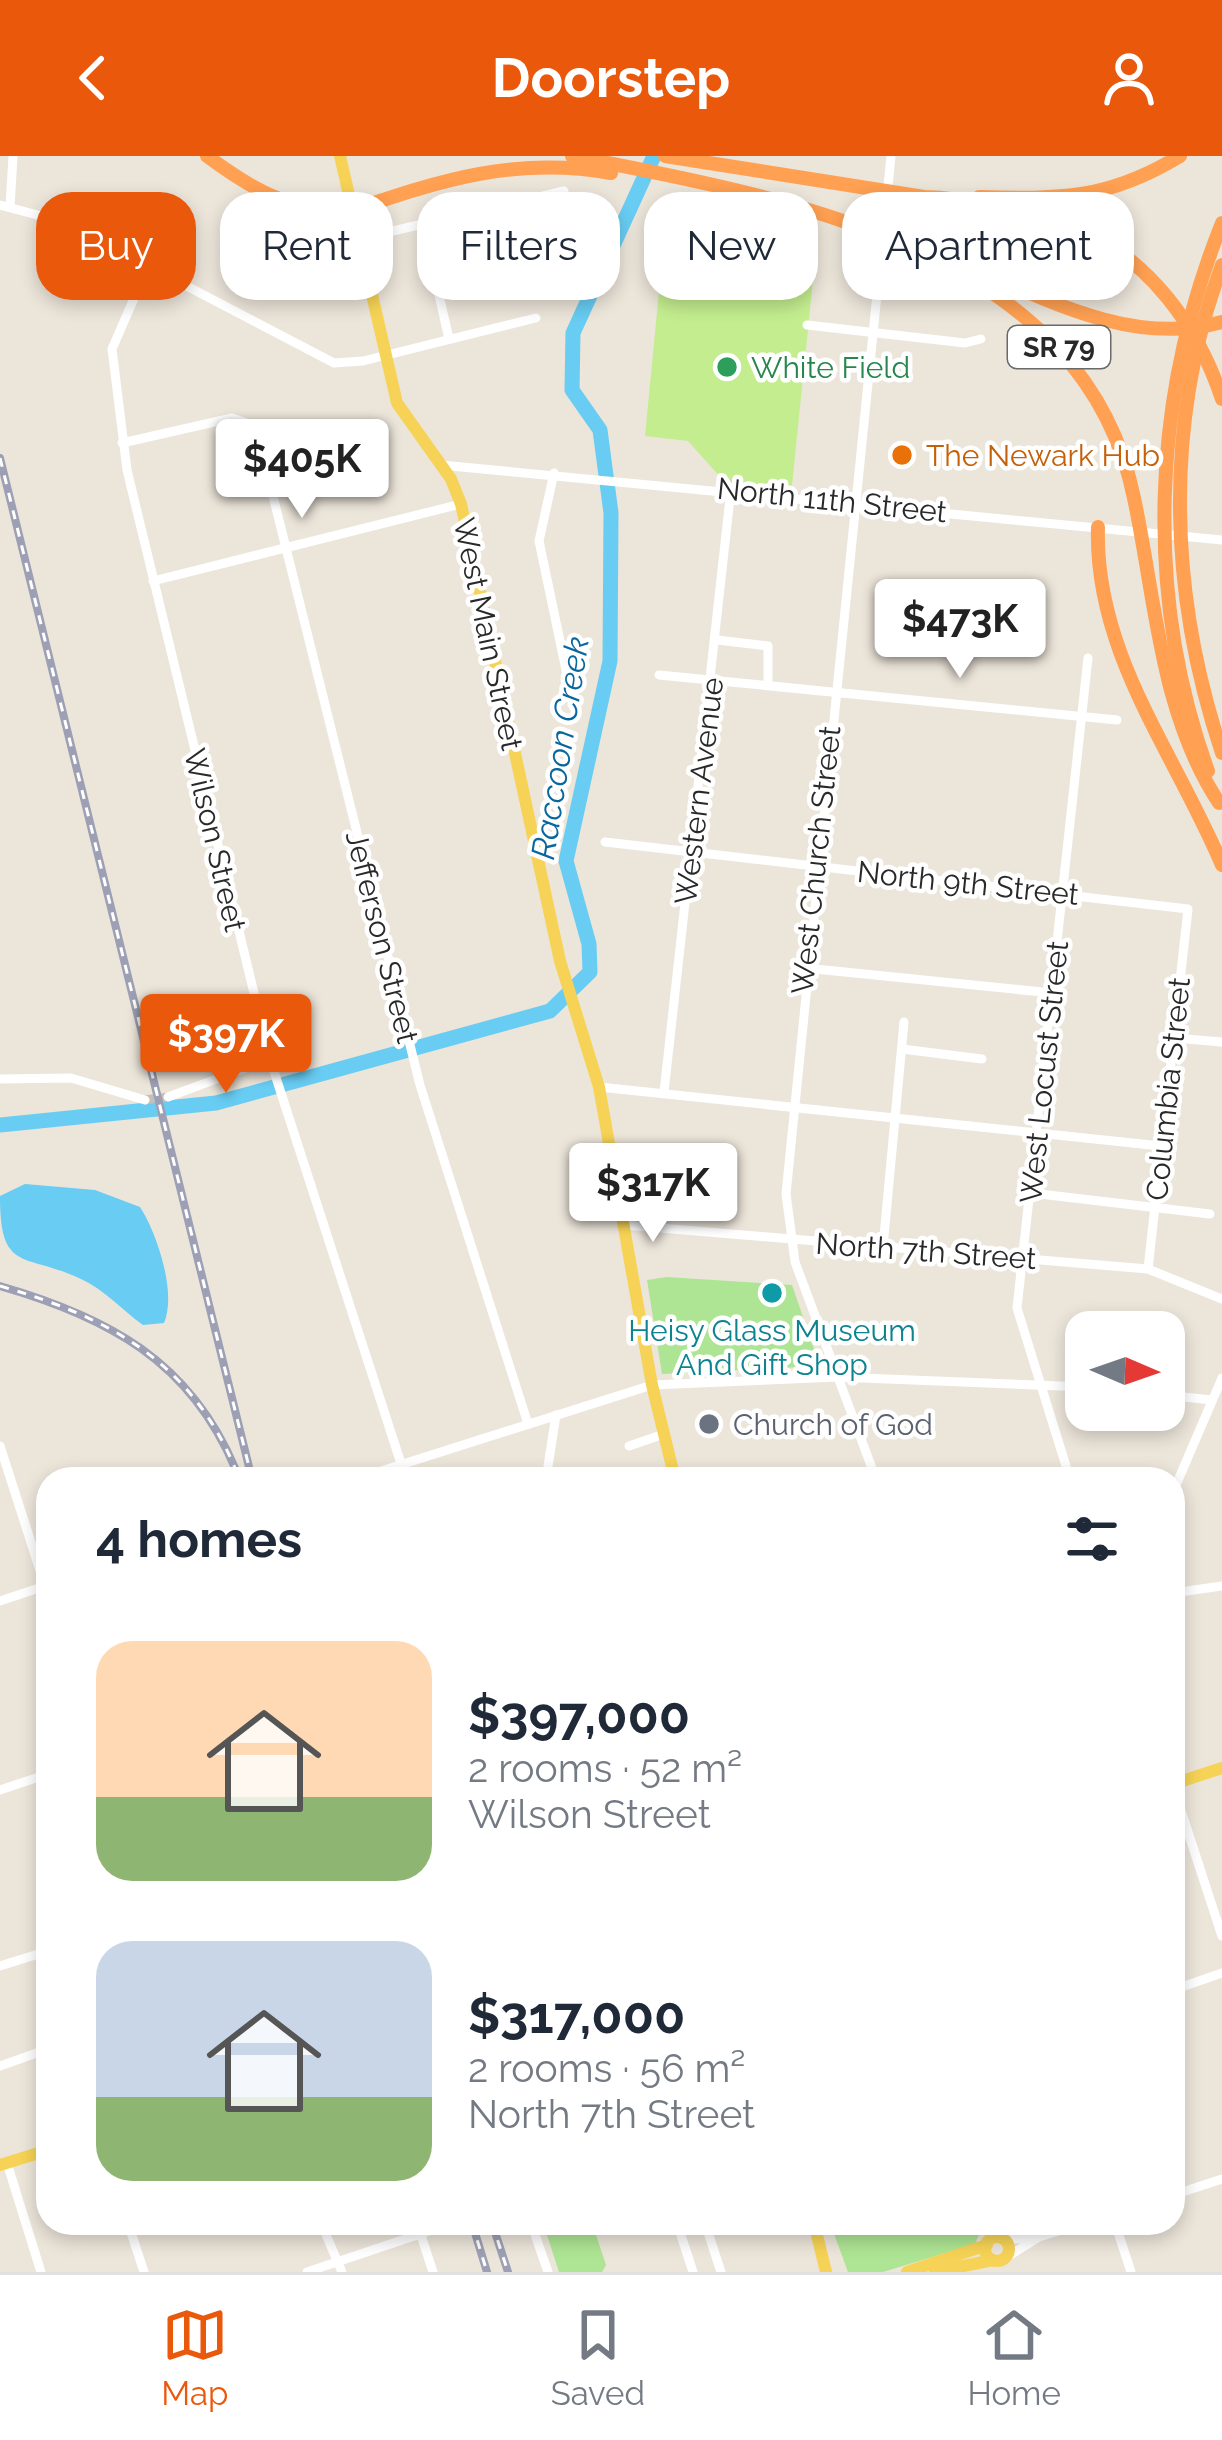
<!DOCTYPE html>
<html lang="en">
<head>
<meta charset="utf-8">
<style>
	body { margin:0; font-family:Raleway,sans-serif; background:#f2f2f3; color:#1f2937; height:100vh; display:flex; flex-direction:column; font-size:45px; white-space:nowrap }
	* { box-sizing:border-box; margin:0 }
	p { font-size:39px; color:#747a83 }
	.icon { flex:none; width:66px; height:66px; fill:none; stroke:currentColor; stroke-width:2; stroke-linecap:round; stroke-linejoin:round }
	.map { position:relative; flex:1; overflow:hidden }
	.details { position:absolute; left:36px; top:1311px; width:1149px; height:768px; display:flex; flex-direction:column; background:#fff; border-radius:36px; box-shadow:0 6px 18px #0003 }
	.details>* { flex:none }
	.hud { position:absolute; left:36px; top:36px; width:1152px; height:108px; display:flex; gap:24px }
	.needle { width:78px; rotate:92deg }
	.buttons { position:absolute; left:1065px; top:1155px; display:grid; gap:24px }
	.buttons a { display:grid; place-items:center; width:120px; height:120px; border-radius:24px; background:#fff; box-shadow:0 6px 18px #0003; font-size:60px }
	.price { position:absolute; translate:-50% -102px; padding:0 27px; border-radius:12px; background:#fff; color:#222; font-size:39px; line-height:78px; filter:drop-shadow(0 3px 6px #0008) }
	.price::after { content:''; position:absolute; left:50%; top:72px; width:36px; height:27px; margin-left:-18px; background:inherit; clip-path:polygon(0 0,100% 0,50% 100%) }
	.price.selected { background:#ea580c; color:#fff }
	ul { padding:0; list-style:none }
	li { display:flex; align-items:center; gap:36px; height:300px; padding:0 60px }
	li span { display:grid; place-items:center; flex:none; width:336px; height:240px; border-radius:36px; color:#555 }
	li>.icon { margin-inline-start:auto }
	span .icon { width:144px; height:144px; fill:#fffc; stroke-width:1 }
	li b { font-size:51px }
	h2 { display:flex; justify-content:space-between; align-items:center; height:144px; padding:0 60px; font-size:51px }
	.tag { padding:0 42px; border-radius:36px; background:#fff; box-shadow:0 6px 18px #0003; font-size:42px; line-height:108px }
	.tag.selected { background:#ea580c; color:#fff }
	header { display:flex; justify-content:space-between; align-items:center; height:156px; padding:0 60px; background:#ea580c; color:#fff; font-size:54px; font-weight:700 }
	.tabs { display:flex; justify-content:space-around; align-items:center; height:168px; border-top:3px solid #e0e1e3; background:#fff; font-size:33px; color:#747a83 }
	.tabs a { display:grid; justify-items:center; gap:6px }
	.tabs .selected { color:#ea580c }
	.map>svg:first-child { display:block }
	.green { fill:#aee594 }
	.pitch { fill:#c4ed8f }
	.water { fill:#68ccf3 }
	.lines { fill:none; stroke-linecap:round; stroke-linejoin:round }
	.river { stroke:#68ccf3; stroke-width:15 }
	.minor-tunnel { stroke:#c5bfb7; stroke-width:9; stroke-dasharray:9 4.5; stroke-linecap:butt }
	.minor { stroke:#fff; stroke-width:9 }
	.major { stroke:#f6d356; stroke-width:12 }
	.highway { stroke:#ffa052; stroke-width:14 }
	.rail-casing { stroke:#9da0b4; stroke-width:8 }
	.rail { stroke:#fff; stroke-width:3; stroke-dasharray:9; stroke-linecap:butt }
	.leisure-dot { fill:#2e9e5b; stroke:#fff; stroke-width:4.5 }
	.food-dot { fill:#e8710a; stroke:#fff; stroke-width:4.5 }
	.culture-dot { fill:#0f9aa8; stroke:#fff; stroke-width:4.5 }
	.worship-dot { fill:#6b7280; stroke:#fff; stroke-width:4.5 }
	.labels { text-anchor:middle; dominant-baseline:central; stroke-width:9; stroke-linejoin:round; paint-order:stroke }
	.shield { fill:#fff; stroke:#696969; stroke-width:3 }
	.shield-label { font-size:27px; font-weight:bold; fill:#292929 }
	.leisure-label { font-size:30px; fill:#27864d; stroke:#fff; text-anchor:start }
	.food-label { font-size:30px; fill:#c56008; stroke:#fff; text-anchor:start }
	.street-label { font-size:30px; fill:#292929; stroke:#fff }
	.culture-label { font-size:30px; fill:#0d838f; stroke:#fff }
	.worship-label { font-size:30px; fill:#5b616d; stroke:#fff; text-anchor:start }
	.water-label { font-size:33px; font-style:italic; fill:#08689e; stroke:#fff }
</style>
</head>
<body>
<header><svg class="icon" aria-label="back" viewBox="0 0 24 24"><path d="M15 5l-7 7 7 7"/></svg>Doorstep<svg class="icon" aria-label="person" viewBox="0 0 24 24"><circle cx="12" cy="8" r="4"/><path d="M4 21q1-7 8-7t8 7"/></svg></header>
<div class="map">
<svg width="1222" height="2116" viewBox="0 0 1222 2116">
	<rect width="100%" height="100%" fill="#ece5da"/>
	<!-- green -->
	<g class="green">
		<polygon points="667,1121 792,1129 820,1210 662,1218 647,1124"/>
		<polygon points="543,2067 592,2067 606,2109 602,2116 559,2116"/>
		<polygon points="830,2067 984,2067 975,2088 883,2116 848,2116"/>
	</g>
	<!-- pitch -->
	<polygon class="pitch" points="704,78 815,104 791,339 731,333 688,285 645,280 660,125 678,86 698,89"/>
	<!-- water -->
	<path class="water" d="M25,1028L95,1034L140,1051C157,1077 177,1137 164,1167L143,1169C122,1154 105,1134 81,1123C24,1096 0,1118 0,1040Z"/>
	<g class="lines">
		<!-- river -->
		<polyline class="river" points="0,969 216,947 550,855 590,816 589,788 566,705 610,505 611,357 600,274 572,234 573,177 654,0"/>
		<!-- minor-tunnel -->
		<polyline class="minor-tunnel" points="145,944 168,941"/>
		<!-- minor -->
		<g class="minor">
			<polyline points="0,49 64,66 334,207 363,205 536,162"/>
			<polyline points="10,51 13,0"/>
			<polyline points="423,69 449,183"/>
			<polyline points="380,78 564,35"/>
			<polyline points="149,108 112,193 127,314 270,903 406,1323"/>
			<polyline points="807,169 965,187 981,183"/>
			<polyline points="122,287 232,262 250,268 260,288 420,929 528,1268"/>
			<polyline points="441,309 1222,384"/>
			<polyline points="554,317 539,385 574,552"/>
			<polyline points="153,425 461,348"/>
			<polyline points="717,484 768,490 768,527"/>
			<polyline points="659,519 1117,564"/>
			<polyline points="605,686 1188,753 1148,1113"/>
			<polyline points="805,812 1052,837"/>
			<polyline points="1174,882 1222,886"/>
			<polyline points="902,893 982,903"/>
			<polyline points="0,923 71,922 145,944"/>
			<polyline points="599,931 1161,990"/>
			<polyline points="664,936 731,333"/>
			<polyline points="168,941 270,903"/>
			<polyline points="1031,1037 1210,1058"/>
			<polyline points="625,1069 1148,1113 1222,1143"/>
			<polyline points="883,1091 904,866"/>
			<polyline points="1164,1239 1212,1244"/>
			<polyline points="0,1290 45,1430"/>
			<polyline points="629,1290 664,1278"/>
			<polyline points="356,1323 652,1229 837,1221 1086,1231"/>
			<polyline points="546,1323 556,1259"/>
			<polyline points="876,1323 795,1106 786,1038 891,0"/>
			<polyline points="1070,1323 1017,1152 1088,502"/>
			<polyline points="1173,1336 1222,1222"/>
			<polyline points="1173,1437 1222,1430"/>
			<polyline points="0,1445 48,1429"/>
			<polyline points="1173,1630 1222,1780"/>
			<polyline points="0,1634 48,1618"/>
			<polyline points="0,1810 48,1795"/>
			<polyline points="1173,1834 1222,1817"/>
			<polyline points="0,1910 48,1893"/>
			<polyline points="7,2007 41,2116"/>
			<polyline points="1173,2039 1222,2023"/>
			<polyline points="128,2067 144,2116"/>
			<polyline points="321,2067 342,2116"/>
			<polyline points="417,2067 433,2116"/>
			<polyline points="531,2067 548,2116"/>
			<polyline points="677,2067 693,2116"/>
			<polyline points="705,2067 721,2116"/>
			<polyline points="1115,2067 1131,2116"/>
			<polyline points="1004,2084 1039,2081"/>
			<polyline points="1007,2101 1039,2081 1085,2067"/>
			<polyline points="307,2116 444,2070"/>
		</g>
		<!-- major -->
		<g class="major">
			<polyline points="340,0 397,247 451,323 461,348 560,805 599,931 652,1229 675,1323"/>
			<polyline points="1173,1628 1222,1612"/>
			<polyline points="0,2009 48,1994"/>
			<polyline points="814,2067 826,2116"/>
			<circle cx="997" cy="2093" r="12"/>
			<polyline points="907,2116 987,2089"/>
			<polyline points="935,2116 993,2104"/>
		</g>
		<!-- highway -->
		<g class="highway">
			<path d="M207,0C254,35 292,57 353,54C441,24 517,0 611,17"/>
			<path d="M572,0C783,41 1083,92 1134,342C1156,445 1160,557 1219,647"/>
			<path d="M665,0L924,41C948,41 964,45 987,51C1017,58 1048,60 1077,72C1149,103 1198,170 1222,243"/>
			<path d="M979,41C1061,43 1107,44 1180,0"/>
			<path d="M935,95C1024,131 1123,194 1222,166"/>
			<path d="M1222,109C1163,267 1169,438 1222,597"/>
			<path d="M1098,371C1094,497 1175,597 1222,709"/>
			<path d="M1208,615C1144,438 1152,241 1222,67"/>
		</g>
		<defs>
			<g id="rail">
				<polyline points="0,302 252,1323"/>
				<path d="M0,1130C108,1161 190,1205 235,1312"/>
				<polyline points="472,2067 487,2116"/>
				<polyline points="492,2067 508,2116"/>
			</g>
		</defs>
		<!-- rail casing -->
		<use href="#rail" class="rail-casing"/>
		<!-- rail -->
		<use href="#rail" class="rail"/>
	</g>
	<!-- markers -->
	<circle class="leisure-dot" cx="727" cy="211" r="12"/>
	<circle class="food-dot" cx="902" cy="299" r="12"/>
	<circle class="culture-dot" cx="772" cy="1137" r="12"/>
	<circle class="worship-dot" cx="709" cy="1268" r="12"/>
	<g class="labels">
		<!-- shield labels -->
		<rect class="shield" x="1008" y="170" width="102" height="42" rx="9"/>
		<g class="shield-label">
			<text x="1059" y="191">SR 79</text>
		</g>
		<!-- leisure labels -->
		<g class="leisure-label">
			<text x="751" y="211">White Field</text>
		</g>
		<!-- food labels -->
		<g class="food-label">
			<text x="926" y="299">The Newark Hub</text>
		</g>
		<!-- street labels -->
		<g class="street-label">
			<text transform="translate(832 344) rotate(6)">North 11th Street</text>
			<text transform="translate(488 478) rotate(78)">West Main Street</text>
			<text transform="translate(699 635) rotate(-83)">Western Avenue</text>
			<text transform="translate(215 684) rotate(77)">Wilson Street</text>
			<text transform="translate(816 704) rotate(-84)">West Church Street</text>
			<text transform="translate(968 727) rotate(6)">North 9th Street</text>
			<text transform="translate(382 781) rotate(76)">Jefferson Street</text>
			<text transform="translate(1044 916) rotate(-84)">West Locust Street</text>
			<text transform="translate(1168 933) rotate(-84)">Columbia Street</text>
			<text transform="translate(926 1095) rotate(4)">North 7th Street</text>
		</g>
		<!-- culture labels -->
		<g class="culture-label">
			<text x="772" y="1174">Heisy Glass Museum<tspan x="772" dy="34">And Gift Shop</tspan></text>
		</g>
		<!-- worship labels -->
		<g class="worship-label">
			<text x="733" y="1268">Church of God</text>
		</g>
		<!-- water labels -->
		<g class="water-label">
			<text transform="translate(560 592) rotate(-81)">Raccoon Creek</text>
		</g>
	</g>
</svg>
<div class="buttons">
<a><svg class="needle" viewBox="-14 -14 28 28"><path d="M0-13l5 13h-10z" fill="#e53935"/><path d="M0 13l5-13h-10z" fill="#747a83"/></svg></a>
</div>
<b class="price" style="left:302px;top:365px">$405K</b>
<b class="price" style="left:960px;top:525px">$473K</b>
<b class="price selected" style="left:226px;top:940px">$397K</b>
<b class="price" style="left:653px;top:1089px">$317K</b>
<div class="hud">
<a class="tag selected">Buy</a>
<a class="tag">Rent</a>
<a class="tag">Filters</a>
<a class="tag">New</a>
<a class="tag">Apartment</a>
</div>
<section class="details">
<h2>4 homes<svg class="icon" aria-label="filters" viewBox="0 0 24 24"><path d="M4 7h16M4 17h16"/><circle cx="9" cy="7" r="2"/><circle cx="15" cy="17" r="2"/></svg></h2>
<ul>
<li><span style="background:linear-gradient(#ffd9b3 65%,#8fb573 0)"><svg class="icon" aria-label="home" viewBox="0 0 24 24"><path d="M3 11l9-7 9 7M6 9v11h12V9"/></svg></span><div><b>$397,000</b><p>2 rooms · 52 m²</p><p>Wilson Street</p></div></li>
<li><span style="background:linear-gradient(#c9d6e8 65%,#8fb573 0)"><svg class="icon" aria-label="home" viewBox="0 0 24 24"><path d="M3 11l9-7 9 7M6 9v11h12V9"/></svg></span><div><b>$317,000</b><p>2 rooms · 56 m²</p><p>North 7th Street</p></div></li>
</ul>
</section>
</div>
<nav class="tabs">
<a class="selected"><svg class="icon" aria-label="map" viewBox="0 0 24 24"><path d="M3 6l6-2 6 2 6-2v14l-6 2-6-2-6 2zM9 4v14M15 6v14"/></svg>Map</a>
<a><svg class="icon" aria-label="saved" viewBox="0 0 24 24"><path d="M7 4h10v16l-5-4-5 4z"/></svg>Saved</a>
<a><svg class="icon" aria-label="home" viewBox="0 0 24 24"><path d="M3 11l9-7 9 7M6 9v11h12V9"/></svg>Home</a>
</nav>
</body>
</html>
